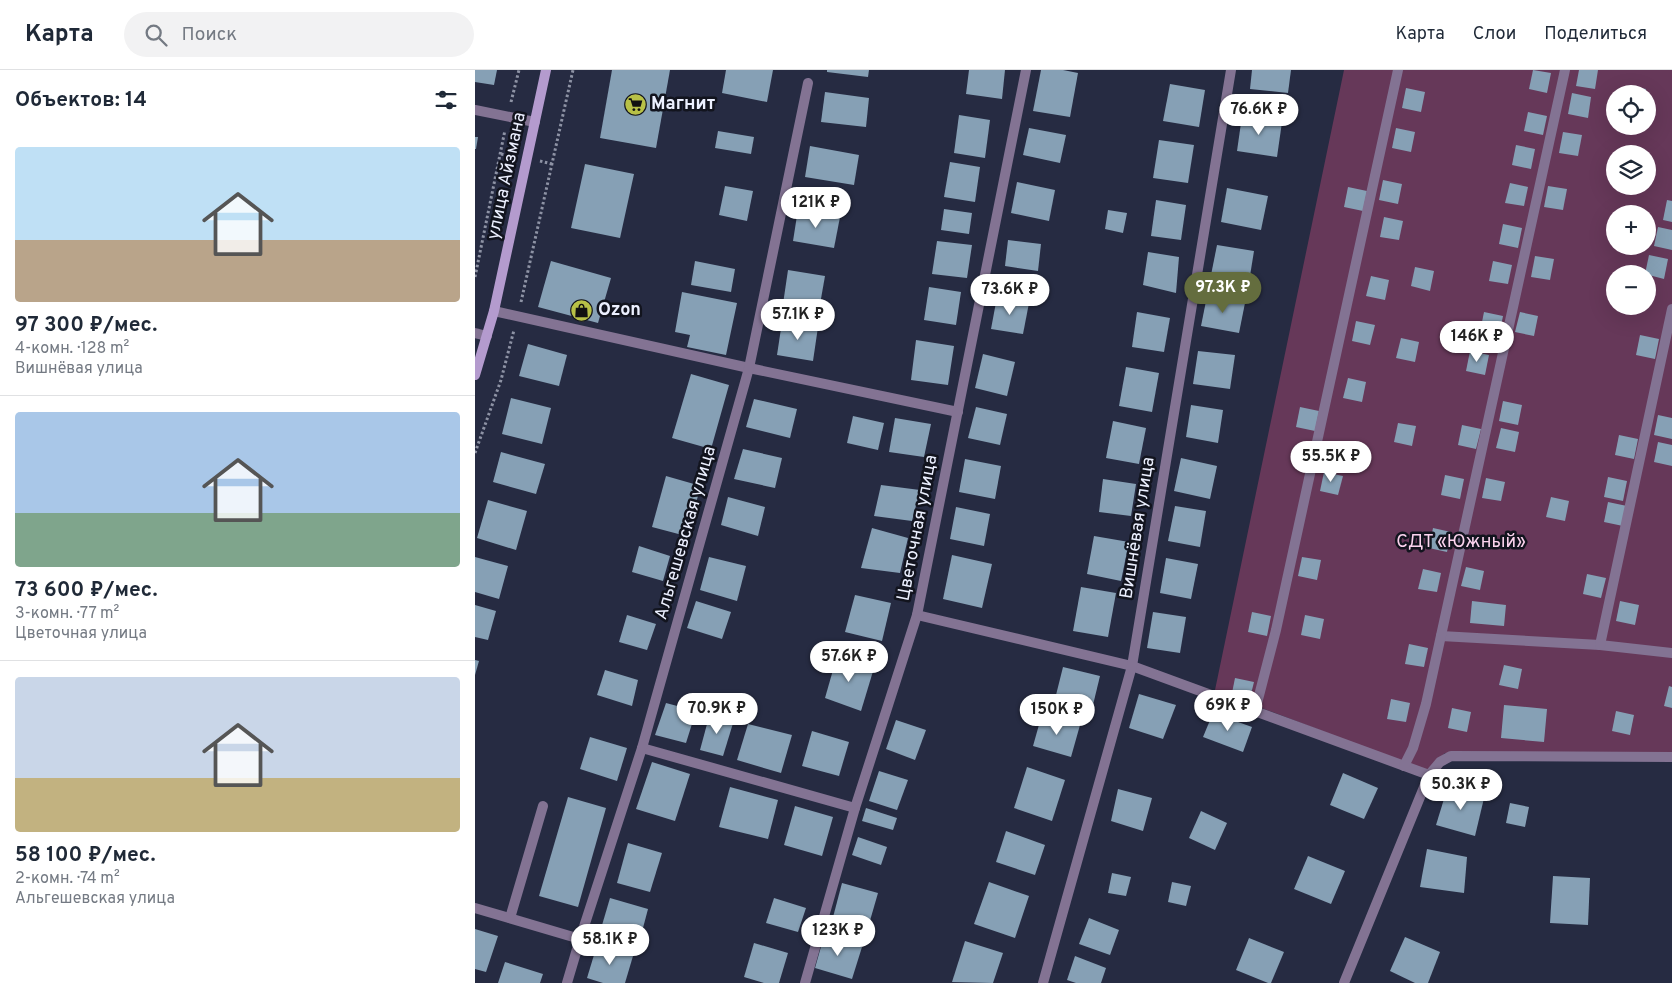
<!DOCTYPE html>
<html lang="ru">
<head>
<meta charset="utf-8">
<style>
	body { margin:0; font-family:Overpass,sans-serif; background:#f2f2f3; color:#1f2937; height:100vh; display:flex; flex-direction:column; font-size:19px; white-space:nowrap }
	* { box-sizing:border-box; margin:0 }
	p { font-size:16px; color:#747a83 }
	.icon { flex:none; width:28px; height:28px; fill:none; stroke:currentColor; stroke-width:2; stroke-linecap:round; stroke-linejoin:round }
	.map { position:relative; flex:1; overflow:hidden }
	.drawer { display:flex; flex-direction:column; background:#fff; width:475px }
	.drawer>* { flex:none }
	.controls { position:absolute; left:1131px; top:15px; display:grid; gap:10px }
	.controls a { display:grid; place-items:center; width:50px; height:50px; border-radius:50%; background:#fff; box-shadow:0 5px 20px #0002; font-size:25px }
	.price { position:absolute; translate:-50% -42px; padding:0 11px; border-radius:18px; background:#fff; color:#222; font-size:16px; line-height:32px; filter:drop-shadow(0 1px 2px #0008) }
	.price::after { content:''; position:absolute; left:50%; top:30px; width:15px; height:11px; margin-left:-8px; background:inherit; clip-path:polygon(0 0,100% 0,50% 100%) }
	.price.on { background:#646d3e; color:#fff }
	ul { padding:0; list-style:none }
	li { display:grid; align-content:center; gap:10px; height:265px; padding:0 15px }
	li+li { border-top:1px solid #e0e1e3 }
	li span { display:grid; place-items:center; height:155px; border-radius:5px; color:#555 }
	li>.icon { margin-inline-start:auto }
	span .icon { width:90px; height:90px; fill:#fffc; stroke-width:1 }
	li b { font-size:21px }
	h2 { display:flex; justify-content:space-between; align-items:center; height:60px; padding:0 15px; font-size:21px }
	header { display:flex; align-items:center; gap:30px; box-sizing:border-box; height:70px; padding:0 25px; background:#fff; border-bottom:1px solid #e0e1e3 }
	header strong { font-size:24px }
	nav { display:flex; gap:28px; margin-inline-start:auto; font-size:18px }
	.search { width:350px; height:45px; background:#f2f2f3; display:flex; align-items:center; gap:12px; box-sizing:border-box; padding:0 18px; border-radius:28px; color:#747a83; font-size:19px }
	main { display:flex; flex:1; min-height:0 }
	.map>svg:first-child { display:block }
	.green { fill:#663859; fill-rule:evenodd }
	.building { fill:#86a0b5 }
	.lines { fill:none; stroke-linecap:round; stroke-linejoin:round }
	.path { stroke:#8e93a5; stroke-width:3; stroke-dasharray:2.5 2.5; stroke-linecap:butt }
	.lane { stroke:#837393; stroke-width:10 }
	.street { stroke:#837393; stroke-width:10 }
	.secondary { stroke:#b49bce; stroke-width:10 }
	.labels { text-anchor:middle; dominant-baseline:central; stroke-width:5; stroke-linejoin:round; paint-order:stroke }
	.poi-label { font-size:18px; font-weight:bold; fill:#ecf0ff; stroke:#12141e; text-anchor:start }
	.street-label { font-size:18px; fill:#ecf0ff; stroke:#12141e }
	.park-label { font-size:18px; fill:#fcd3ee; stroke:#12141e }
</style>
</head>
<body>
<header>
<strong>Карта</strong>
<div class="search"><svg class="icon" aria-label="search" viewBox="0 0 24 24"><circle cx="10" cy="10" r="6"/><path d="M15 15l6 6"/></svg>Поиск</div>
<nav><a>Карта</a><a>Слои</a><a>Поделиться</a></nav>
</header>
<main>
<section class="drawer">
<h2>Объектов: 14<svg class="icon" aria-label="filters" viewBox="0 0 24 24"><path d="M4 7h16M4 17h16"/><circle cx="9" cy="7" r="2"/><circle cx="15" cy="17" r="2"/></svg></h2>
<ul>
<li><span style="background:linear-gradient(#bfe0f5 60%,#b9a48a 0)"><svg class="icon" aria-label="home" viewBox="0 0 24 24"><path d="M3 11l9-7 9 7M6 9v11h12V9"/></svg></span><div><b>97 300 ₽/мес.</b><p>4-комн. · 128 m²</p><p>Вишнёвая улица</p></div></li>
<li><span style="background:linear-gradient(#a9c7e8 65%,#7fa58c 0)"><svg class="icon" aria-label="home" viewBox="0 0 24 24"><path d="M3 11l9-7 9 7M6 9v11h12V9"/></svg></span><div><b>73 600 ₽/мес.</b><p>3-комн. · 77 m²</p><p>Цветочная улица</p></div></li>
<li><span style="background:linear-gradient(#c9d6e8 65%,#c2b280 0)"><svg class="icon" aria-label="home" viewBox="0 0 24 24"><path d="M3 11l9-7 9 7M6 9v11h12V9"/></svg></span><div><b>58 100 ₽/мес.</b><p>2-комн. · 74 m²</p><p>Альгешевская улица</p></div></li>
</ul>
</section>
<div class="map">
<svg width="1197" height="913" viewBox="0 0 1197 913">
	<rect width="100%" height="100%" fill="#262b42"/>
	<!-- green -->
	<path class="green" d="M869,0H1197V691L992,689L970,683L951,701L740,620ZM1140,24H1172V56H1140ZM1140,84H1172V116H1140ZM1140,144H1172V176H1140ZM1140,204H1172V236H1140Z"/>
	<!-- building -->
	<g class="building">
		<polygon points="0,0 22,0 19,15 0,12"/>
		<polygon points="137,0 195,0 181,78 125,68"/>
		<polygon points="251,0 298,0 292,32 247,23"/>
		<polygon points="352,0 394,0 393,7 352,2"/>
		<polygon points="494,0 530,0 527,29 491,24"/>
		<polygon points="566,0 588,0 603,3 595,47 558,41"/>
		<polygon points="777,0 816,0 813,23 775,19"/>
		<polygon points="1058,0 1076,3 1072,23 1054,19"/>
		<polygon points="1104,0 1123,0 1120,19 1101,16"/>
		<polygon points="695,14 730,20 724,57 688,51"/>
		<polygon points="1152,16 1171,19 1170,24 1150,24"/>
		<polygon points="931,18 950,22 946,42 927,38"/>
		<polygon points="350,22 394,28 391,57 346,52"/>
		<polygon points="1097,23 1116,27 1113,48 1093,44"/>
		<polygon points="1053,42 1072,46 1068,65 1049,61"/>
		<polygon points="484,45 515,50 510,88 479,83"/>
		<polygon points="767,46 807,52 802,87 762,81"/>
		<polygon points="554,58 591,65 585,93 548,85"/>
		<polygon points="921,58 940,62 936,82 917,78"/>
		<polygon points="243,61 279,67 276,84 240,78"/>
		<polygon points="1088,62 1107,65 1103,86 1084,83"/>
		<polygon points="0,67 3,67 1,79 0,79"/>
		<polygon points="684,70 719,75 713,113 678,108"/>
		<polygon points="1041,75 1060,79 1056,99 1037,95"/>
		<polygon points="335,76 384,85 379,115 330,107"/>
		<polygon points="475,92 505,97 500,132 469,127"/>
		<polygon points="110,94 159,104 145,168 96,158"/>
		<polygon points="908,110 927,114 923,134 904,130"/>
		<polygon points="542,112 580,120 574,151 536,143"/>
		<polygon points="1035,113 1053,117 1049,136 1030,133"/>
		<polygon points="250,116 278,121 272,151 244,145"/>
		<polygon points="1073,116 1092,119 1088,140 1069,137"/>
		<polygon points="873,117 892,121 888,141 869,137"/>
		<polygon points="752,118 793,126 786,160 746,152"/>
		<polygon points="681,130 711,135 706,170 676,166"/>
		<polygon points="1192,130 1197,131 1197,152 1188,150"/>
		<polygon points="323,139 365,147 359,178 318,171"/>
		<polygon points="469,139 497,143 494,164 466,160"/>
		<polygon points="633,140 652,143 648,163 630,159"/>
		<polygon points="909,147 928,151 924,170 905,167"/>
		<polygon points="1028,154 1047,158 1043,178 1024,174"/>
		<polygon points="1183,157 1197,160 1197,180 1179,176"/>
		<polygon points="533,170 566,174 563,201 530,196"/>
		<polygon points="462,171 497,175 492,208 457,204"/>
		<polygon points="742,175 779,181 774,212 736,205"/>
		<polygon points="673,182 704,187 701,223 668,215"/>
		<polygon points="1174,185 1193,189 1189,209 1170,204"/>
		<polygon points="1060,186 1079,189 1075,210 1056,207"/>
		<polygon points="76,191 136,208 123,253 63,237"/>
		<polygon points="220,191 260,199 256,222 216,215"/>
		<polygon points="1018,191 1037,195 1033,214 1014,211"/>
		<polygon points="940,197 959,201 955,221 936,216"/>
		<polygon points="313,200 350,206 344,240 308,234"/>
		<polygon points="896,206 914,210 910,230 891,226"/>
		<polygon points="454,217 486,222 481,255 449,250"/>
		<polygon points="207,222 262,233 251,285 212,277 215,265 200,262"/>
		<polygon points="732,226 770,233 764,263 726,256"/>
		<polygon points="522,227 554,233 548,264 516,259"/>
		<polygon points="662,242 695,248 689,282 657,277"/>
		<polygon points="1009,242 1028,246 1024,266 1005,262"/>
		<polygon points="1045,242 1063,246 1059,266 1040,262"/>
		<polygon points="881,251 900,255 895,275 877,271"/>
		<polygon points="307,252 343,257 338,291 302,285"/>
		<polygon points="1165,265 1184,269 1180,289 1161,285"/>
		<polygon points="926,268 944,272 940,292 921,288"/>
		<polygon points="441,270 479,276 473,315 436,310"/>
		<polygon points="53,274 92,285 84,316 44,306"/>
		<polygon points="723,281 760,285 755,319 718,314"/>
		<polygon points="995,281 1014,285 1010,305 991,301"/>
		<polygon points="508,284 540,292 532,326 500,318"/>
		<polygon points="651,297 684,303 677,342 644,336"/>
		<polygon points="216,304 254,315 236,379 197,368"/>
		<polygon points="873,308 891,312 887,332 868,328"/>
		<polygon points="36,328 76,338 67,374 27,364"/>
		<polygon points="279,329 322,339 315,368 271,357"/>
		<polygon points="1028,331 1047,335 1043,355 1024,351"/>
		<polygon points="716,335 748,340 743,373 711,367"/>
		<polygon points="501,337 532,344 525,375 493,368"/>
		<polygon points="825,337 844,341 840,361 821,357"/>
		<polygon points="1183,345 1197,348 1197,369 1179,365"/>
		<polygon points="378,346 409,353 403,380 372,373"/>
		<polygon points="420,348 456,354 449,387 414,382"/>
		<polygon points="638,351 671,358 664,394 631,388"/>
		<polygon points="923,353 941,356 937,376 919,372"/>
		<polygon points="987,355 1006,359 1001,379 983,375"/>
		<polygon points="1026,358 1044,362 1040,382 1021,378"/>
		<polygon points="1144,365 1163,369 1159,389 1140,385"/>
		<polygon points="1183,372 1197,375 1197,396 1179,392"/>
		<polygon points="856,374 875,378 871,398 852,394"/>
		<polygon points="268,379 307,388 300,418 259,409"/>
		<polygon points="26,382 70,394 61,424 18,412"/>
		<polygon points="706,388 742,396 735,429 699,421"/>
		<polygon points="490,389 526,396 520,429 484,422"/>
		<polygon points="849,402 868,406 863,425 845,421"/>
		<polygon points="970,405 989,409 985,429 966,425"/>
		<polygon points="191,406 226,416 211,466 177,457"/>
		<polygon points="1133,407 1152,411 1148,431 1129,427"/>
		<polygon points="1011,408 1030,412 1026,431 1007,428"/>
		<polygon points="628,409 661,414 656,446 624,442"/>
		<polygon points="406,415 445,420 437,451 399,446"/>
		<polygon points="253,427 290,437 283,466 246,455"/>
		<polygon points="1076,427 1094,431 1090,451 1071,447"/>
		<polygon points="13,430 52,441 41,480 2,468"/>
		<polygon points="1133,432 1152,436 1148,456 1129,452"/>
		<polygon points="700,436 731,441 725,477 693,471"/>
		<polygon points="481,437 515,444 509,476 475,469"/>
		<polygon points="397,458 433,468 425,503 386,498"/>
		<polygon points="958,458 976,462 972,482 954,478"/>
		<polygon points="619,466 654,472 646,511 612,504"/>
		<polygon points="164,476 195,486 188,511 157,502"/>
		<polygon points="477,485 517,494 507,538 468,529"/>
		<polygon points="0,487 33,496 24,529 0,522"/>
		<polygon points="234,487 271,496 262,531 225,520"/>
		<polygon points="827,487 846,490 842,510 823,506"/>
		<polygon points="691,488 723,494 716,529 685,523"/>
		<polygon points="991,497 1009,501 1005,520 986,516"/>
		<polygon points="948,499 966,503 962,522 943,519"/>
		<polygon points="1112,504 1131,508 1126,528 1108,524"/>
		<polygon points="606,517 641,523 633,567 598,561"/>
		<polygon points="380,525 416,533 407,571 370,562"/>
		<polygon points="221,531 256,542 247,569 212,558"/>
		<polygon points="997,531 1031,535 1029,556 995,553"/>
		<polygon points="1145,531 1164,535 1160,555 1141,551"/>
		<polygon points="0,535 21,541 13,570 0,567"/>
		<polygon points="678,542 711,547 705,583 672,578"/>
		<polygon points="777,542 796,546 792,566 773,562"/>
		<polygon points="152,545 181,554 172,580 144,572"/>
		<polygon points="830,545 849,549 845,569 826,565"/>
		<polygon points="934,574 953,578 949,597 930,594"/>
		<polygon points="362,586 399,598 386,641 350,628"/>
		<polygon points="0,590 4,591 0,605"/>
		<polygon points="1029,595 1047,599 1043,619 1024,615"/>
		<polygon points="588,597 625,606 617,639 580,629"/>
		<polygon points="130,600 163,610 157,636 122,625"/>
		<polygon points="760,608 779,612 774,632 756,628"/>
		<polygon points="1194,616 1197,617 1197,638 1189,636"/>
		<polygon points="664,624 701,635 688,669 654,658"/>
		<polygon points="916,629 935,633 931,652 912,649"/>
		<polygon points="191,633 221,641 211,673 180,665"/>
		<polygon points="1029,635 1072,639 1069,672 1026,668"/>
		<polygon points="977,638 996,642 992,662 973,658"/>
		<polygon points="1141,641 1159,645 1155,665 1137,661"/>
		<polygon points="235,643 259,650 248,686 225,680"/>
		<polygon points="738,643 777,657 768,682 728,667"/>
		<polygon points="567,644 605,655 596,687 558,676"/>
		<polygon points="421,650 451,660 440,690 411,679"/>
		<polygon points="273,654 317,665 306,703 262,690"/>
		<polygon points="337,661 374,672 364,706 327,696"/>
		<polygon points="115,667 152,678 142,711 105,699"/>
		<polygon points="177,692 215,704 200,751 161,739"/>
		<polygon points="552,697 590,710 577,751 539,738"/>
		<polygon points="404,701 433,710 422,740 394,731"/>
		<polygon points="868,703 903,718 889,749 855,735"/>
		<polygon points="973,716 1010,724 1000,766 961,755"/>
		<polygon points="255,717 303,730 293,769 244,757"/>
		<polygon points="643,719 677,728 668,761 636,751"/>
		<polygon points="93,727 131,738 103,837 64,826"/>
		<polygon points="1035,733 1054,737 1050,757 1031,753"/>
		<polygon points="320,736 358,747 347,786 309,775"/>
		<polygon points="391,738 422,748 418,760 387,751"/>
		<polygon points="726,741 752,753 740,780 714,768"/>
		<polygon points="531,761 570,775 560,805 521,792"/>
		<polygon points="383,767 412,777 406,795 377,785"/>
		<polygon points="153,773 187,783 175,822 142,813"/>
		<polygon points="952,779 992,787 989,823 945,817"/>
		<polygon points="833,786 870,801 856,834 819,819"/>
		<polygon points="637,803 656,807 651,826 633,823"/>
		<polygon points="1078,806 1115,808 1113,855 1075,853"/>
		<polygon points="514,812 554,826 540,868 499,854"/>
		<polygon points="697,812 716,816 711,836 693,832"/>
		<polygon points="367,813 403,823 392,861 357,851"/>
		<polygon points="135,828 173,839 164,873 125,862"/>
		<polygon points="299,828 331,838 323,862 291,853"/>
		<polygon points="614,848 644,860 635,885 604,874"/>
		<polygon points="0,859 23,866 11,902 0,899"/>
		<polygon points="349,866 387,877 377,909 340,898"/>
		<polygon points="930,867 965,882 953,913 940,913 915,901"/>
		<polygon points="774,868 809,882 796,913 793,913 761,900"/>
		<polygon points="490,871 528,883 518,913 477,912"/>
		<polygon points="279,873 313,883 304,913 289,913 269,907"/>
		<polygon points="122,875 158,886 150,913 128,913 112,908"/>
		<polygon points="600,886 631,898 626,913 601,913 592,910"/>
		<polygon points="30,892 68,904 65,913 23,913"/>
	</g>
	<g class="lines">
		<!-- path -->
		<g class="path">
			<polyline points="36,32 44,0"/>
			<polyline points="26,84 37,86"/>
			<polyline points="65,91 77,94"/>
			<polyline points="0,207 30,60"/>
			<polyline points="46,232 98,0"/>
			<polyline points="0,383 26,310 39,260"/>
		</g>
		<!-- lane -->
		<g class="lane">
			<polyline points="442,545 657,596 954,705 965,692 976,686 1197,687"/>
			<polyline points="966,566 1125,575 1197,583"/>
			<polyline points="1125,575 1197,239"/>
			<polyline points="780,641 801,560 923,0"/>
			<polyline points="167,678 380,738"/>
			<polyline points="929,696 938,678 951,634 1090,0"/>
			<polyline points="35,848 68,736"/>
		</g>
		<!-- street -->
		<g class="street">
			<polyline points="0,40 60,52"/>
			<polyline points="19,241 274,298 483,342"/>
			<polyline points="0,263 12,266"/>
			<polyline points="0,838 105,869"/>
			<polyline points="92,913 105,869 167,678 274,298 333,13"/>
			<polyline points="330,913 380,738 442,545 551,0"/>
			<polyline points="568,913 657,596 756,0"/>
			<polyline points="869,913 954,705"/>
		</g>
		<!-- secondary -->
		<polyline class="secondary" points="0,305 19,241 71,0"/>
	</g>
	<!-- icons -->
	<defs>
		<symbol id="supermarket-disc" viewBox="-11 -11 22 22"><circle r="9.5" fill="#b8c147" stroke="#12141e"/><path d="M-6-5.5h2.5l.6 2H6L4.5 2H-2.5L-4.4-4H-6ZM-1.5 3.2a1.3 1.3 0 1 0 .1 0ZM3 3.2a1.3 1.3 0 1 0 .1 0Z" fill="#111"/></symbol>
		<symbol id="shop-disc" viewBox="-11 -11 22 22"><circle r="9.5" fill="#b8c147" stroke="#12141e"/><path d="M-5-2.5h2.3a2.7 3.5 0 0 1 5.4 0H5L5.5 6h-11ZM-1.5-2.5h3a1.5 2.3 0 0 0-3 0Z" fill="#111"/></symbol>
	</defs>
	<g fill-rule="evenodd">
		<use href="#supermarket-disc" x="148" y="22" width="25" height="25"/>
		<use href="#shop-disc" x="94" y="228" width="25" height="25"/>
	</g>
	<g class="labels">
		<!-- poi labels -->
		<g class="poi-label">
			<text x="176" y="34">Магнит</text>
			<text x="123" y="240">Ozon</text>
		</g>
		<!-- street labels -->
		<g class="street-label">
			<text transform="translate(32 106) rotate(-78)">улица Айзмана</text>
			<text transform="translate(443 458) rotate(-79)">Цветочная улица</text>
			<text transform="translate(663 458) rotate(-81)">Вишнёвая улица</text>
			<text transform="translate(211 463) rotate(-74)">Альгешевская улица</text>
		</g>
		<!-- park labels -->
		<g class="park-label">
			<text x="986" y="472">СДТ «Южный»</text>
		</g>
	</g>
</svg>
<div class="controls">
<a><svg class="icon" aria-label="locate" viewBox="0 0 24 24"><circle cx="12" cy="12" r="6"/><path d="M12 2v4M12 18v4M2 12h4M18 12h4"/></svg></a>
<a><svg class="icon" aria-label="layers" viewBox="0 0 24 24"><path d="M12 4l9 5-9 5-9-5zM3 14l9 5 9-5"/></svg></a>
<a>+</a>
<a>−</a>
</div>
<b class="price" style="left:784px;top:66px">76.6K ₽</b>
<b class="price" style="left:341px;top:159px">121K ₽</b>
<b class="price on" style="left:748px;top:244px">97.3K ₽</b>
<b class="price" style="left:535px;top:246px">73.6K ₽</b>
<b class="price" style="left:323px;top:271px">57.1K ₽</b>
<b class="price" style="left:1002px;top:293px">146K ₽</b>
<b class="price" style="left:856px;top:413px">55.5K ₽</b>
<b class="price" style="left:374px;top:613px">57.6K ₽</b>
<b class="price" style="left:753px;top:662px">69K ₽</b>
<b class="price" style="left:242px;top:665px">70.9K ₽</b>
<b class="price" style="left:582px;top:666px">150K ₽</b>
<b class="price" style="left:986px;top:741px">50.3K ₽</b>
<b class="price" style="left:363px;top:887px">123K ₽</b>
<b class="price" style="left:135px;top:896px">58.1K ₽</b>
</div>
</main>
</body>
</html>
